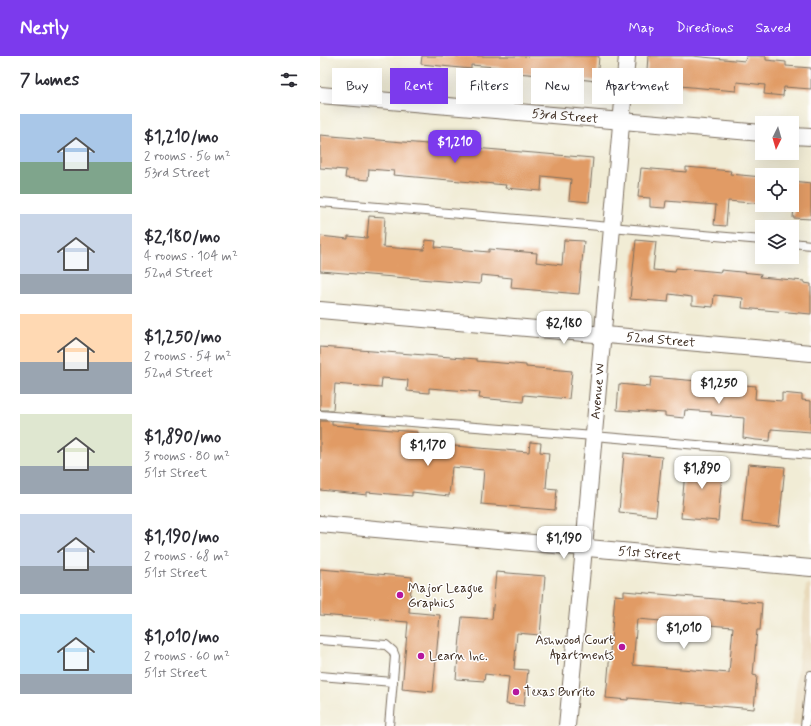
<!DOCTYPE html>
<html lang="en">
<head>
<meta charset="utf-8">
<style>
	body { margin:0; font-family:Mynerve,sans-serif; background:#f2f2f3; color:#2b2b33; height:100vh; display:flex; flex-direction:column; font-size:15px; white-space:nowrap }
	* { box-sizing:border-box; margin:0 }
	p { font-size:13px; color:#7c7c81 }
	.icon { flex:none; width:22px; height:22px; fill:none; stroke:currentColor; stroke-width:2; stroke-linecap:round; stroke-linejoin:round }
	.map { position:relative; flex:1; overflow:hidden }
	.panel { display:flex; flex-direction:column; background:#fff; width:320px }
	.panel>* { flex:none }
	.top-card { position:absolute; left:12px; top:12px; width:380px; height:36px; display:flex; gap:8px }
	.needle { width:26px; rotate:185deg }
	.fabs { position:absolute; left:435px; top:60px; display:grid; gap:8px }
	.fabs a { display:grid; place-items:center; width:44px; height:44px; border-radius:0px; background:#fff; box-shadow:0 4px 16px #0002; font-size:20px }
	.price { position:absolute; translate:-50% -34px; padding:0 9px; border-radius:8px; background:#fff; color:#222; font-size:13px; line-height:26px; filter:drop-shadow(0 1px 2px #0008) }
	.price::after { content:''; position:absolute; left:50%; top:24px; width:12px; height:9px; margin-left:-6px; background:inherit; clip-path:polygon(0 0,100% 0,50% 100%) }
	.price.active { background:#7c3aed; color:#fff }
	ul { padding:0; list-style:none }
	li { display:flex; align-items:center; gap:12px; height:100px; padding:0 20px }
	li span { display:grid; place-items:center; flex:none; width:112px; height:80px; border-radius:0px; color:#555 }
	li>.icon { margin-inline-start:auto }
	span .icon { width:48px; height:48px; fill:#fffc; stroke-width:1 }
	li b { font-size:17px }
	h2 { display:flex; justify-content:space-between; align-items:center; height:48px; padding:0 20px; font-size:17px }
	.tag { padding:0 14px; border-radius:0px; background:#fff; box-shadow:0 4px 16px #0002; font-size:14px; line-height:36px }
	.tag.active { background:#7c3aed; color:#fff }
	header { display:flex; align-items:center; gap:24px; box-sizing:border-box; height:56px; padding:0 20px; background:#7c3aed; color:#fff }
	header strong { font-size:19px }
	nav { display:flex; gap:22px; margin-inline-start:auto; font-size:14px }
	main { display:flex; flex:1; min-height:0 }
	.map>svg:first-child { display:block }
	.built { fill:#e8d9ba }
	.building { fill:#e19b65; fill-rule:evenodd }
	.lines { fill:none; stroke-linecap:round; stroke-linejoin:round }
	.service-casing { stroke:#7b6e5e; stroke-width:10 }
	.minor-casing { stroke:#7b6e5e; stroke-width:18 }
	.service { stroke:#fff; stroke-width:8 }
	.minor { stroke:#fff; stroke-width:16 }
	.poi-dot { fill:#b5179e; stroke:#fff; stroke-width:1.5 }
	.labels { text-anchor:middle; dominant-baseline:central; stroke-width:3; stroke-linejoin:round; paint-order:stroke }
	.street-label { font-size:13px; fill:#3b2a1e; stroke:#fff }
	.poi-label { font-size:13px; fill:#3b2a1e; stroke:#fff; text-anchor:start }
</style>
</head>
<body>
<header>
<strong>Nestly</strong>
<nav><a>Map</a><a>Directions</a><a>Saved</a></nav>
</header>
<main>
<section class="panel">
<h2>7 homes<svg class="icon" aria-label="filters" viewBox="0 0 24 24"><path d="M4 7h16M4 17h16"/><circle cx="9" cy="7" r="2"/><circle cx="15" cy="17" r="2"/></svg></h2>
<ul>
<li><span style="background:linear-gradient(#a9c7e8 60%,#7fa58c 0)"><svg class="icon" aria-label="home" viewBox="0 0 24 24"><path d="M3 11l9-7 9 7M6 9v11h12V9"/></svg></span><div><b>$1,210/mo</b><p>2 rooms · 56 m²</p><p>53rd Street</p></div></li>
<li><span style="background:linear-gradient(#c9d6e8 75%,#9aa5b1 0)"><svg class="icon" aria-label="home" viewBox="0 0 24 24"><path d="M3 11l9-7 9 7M6 9v11h12V9"/></svg></span><div><b>$2,180/mo</b><p>4 rooms · 104 m²</p><p>52nd Street</p></div></li>
<li><span style="background:linear-gradient(#ffd9b3 60%,#9aa5b1 0)"><svg class="icon" aria-label="home" viewBox="0 0 24 24"><path d="M3 11l9-7 9 7M6 9v11h12V9"/></svg></span><div><b>$1,250/mo</b><p>2 rooms · 54 m²</p><p>52nd Street</p></div></li>
<li><span style="background:linear-gradient(#dfe7d0 65%,#9aa5b1 0)"><svg class="icon" aria-label="home" viewBox="0 0 24 24"><path d="M3 11l9-7 9 7M6 9v11h12V9"/></svg></span><div><b>$1,890/mo</b><p>3 rooms · 80 m²</p><p>51st Street</p></div></li>
<li><span style="background:linear-gradient(#c9d6e8 65%,#9aa5b1 0)"><svg class="icon" aria-label="home" viewBox="0 0 24 24"><path d="M3 11l9-7 9 7M6 9v11h12V9"/></svg></span><div><b>$1,190/mo</b><p>2 rooms · 68 m²</p><p>51st Street</p></div></li>
<li><span style="background:linear-gradient(#bfe0f5 75%,#9aa5b1 0)"><svg class="icon" aria-label="home" viewBox="0 0 24 24"><path d="M3 11l9-7 9 7M6 9v11h12V9"/></svg></span><div><b>$1,010/mo</b><p>2 rooms · 60 m²</p><p>51st Street</p></div></li>
</ul>
</section>
<div class="map">
<svg width="491" height="670" viewBox="0 0 491 670">
	<rect width="100%" height="100%" fill="#fff"/>
	<filter id="ink" filterUnits="userSpaceOnUse"><feTurbulence type="fractalNoise" baseFrequency=".025" numOctaves="2"/><feDisplacementMap in="SourceGraphic" scale="8" xChannelSelector="R" yChannelSelector="G"/><feConvolveMatrix kernelMatrix="1 2 1 2 8 2 1 2 1" color-interpolation-filters="sRGB"/></filter>
	<filter id="wash" filterUnits="userSpaceOnUse"><feTurbulence type="fractalNoise" baseFrequency=".012" numOctaves="4" result="noise"/><feDisplacementMap in="SourceGraphic" scale="16" xChannelSelector="R" yChannelSelector="G"/><feGaussianBlur stdDeviation="0.9" result="paint"/><feColorMatrix in="noise" values="0 0 0 0 0 0 0 0 0 0 0 0 0 0 0 0 0 1.4 0 .05"/><feComposite in="paint" operator="in"/></filter>
	<g filter="url(#wash)">
		<rect width="100%" height="100%" fill="#f1ecd5"/>
		<!-- built -->
		<polygon class="built" points="486,529 491,529 491,670 472,670"/>
		<g id="blocks">
			<!-- building -->
			<g class="building">
				<polygon points="102,0 279,0 277,25 258,23 259,18 232,16 232,20 184,16 185,12 151,9 151,13 101,8"/>
				<polygon points="328,0 372,0 425,5 426,0 446,0 446,4 466,6 466,10 491,12 491,33 464,31 463,40 444,38 445,29 417,26 416,35 326,27"/>
				<polygon points="0,79 273,102 269,146 249,144 251,123 222,120 221,135 185,132 186,129 73,119 74,115 49,113 48,124 25,122 26,114 0,112"/>
				<polygon points="366,111 411,115 410,118 442,121 442,148 408,145 406,170 394,169 396,149 346,145 345,152 330,151 330,142 318,141 321,112 366,116"/>
				<polygon points="472,125 491,127 491,163 473,162 474,151 472,151"/>
				<polygon points="49,160 65,161 63,191 104,194 105,184 116,185 115,191 169,196 169,193 217,197 216,206 242,209 244,184 264,185 259,238 191,232 192,222 161,219 160,228 0,215 0,180 28,183 28,180 47,182"/>
				<polygon points="316,184 336,186 333,214 355,216 356,212 401,216 401,214 441,218 440,221 484,225 484,227 491,228 491,258 422,252 423,242 394,239 393,251 372,249 372,241 349,238 348,246 310,243"/>
				<polygon points="0,291 157,303 157,305 206,309 206,311 252,315 249,343 204,339 203,346 159,342 160,336 109,332 109,337 87,335 88,324 62,322 61,332 15,328 13,354 0,354"/>
				<polygon points="331,321 436,330 435,343 462,345 462,337 482,339 482,344 491,345 491,376 451,373 450,385 436,384 423,382 424,362 391,359 392,356 365,354 364,362 345,360 345,357 297,354 299,328 330,331"/>
				<polygon points="0,365 12,365 12,369 97,376 96,387 209,396 210,386 221,387 220,396 229,397 226,432 237,433 235,454 161,448 164,414 132,411 129,440 92,436 92,440 47,436 47,439 0,434"/>
				<polygon points="304,397 342,401 336,460 299,456"/>
				<polygon points="366,403 403,406 398,465 361,462"/>
				<polygon points="428,408 465,411 459,470 422,466"/>
				<polygon points="0,513 92,521 89,556 120,559 113,636 82,633 88,566 0,559"/>
				<polygon points="176,516 225,520 220,579 197,577 194,613 208,614 204,650 186,648 189,621 165,618 164,625 136,623 142,561 172,563"/>
				<path d="M304,535L442,547L440,574H437L433,619L437,620L434,653L308,642V644L286,642L295,539L304,540ZM317,563L413,571L409,617L313,609Z"/>
			</g>
		</g>
	</g>
	<g filter="url(#ink)">
		<use href="#blocks" fill-opacity="0" stroke="#7b6e5e" stroke-width="1"/>
		<g class="lines">
			<defs>
				<g id="service">
					<polyline points="0,146 442,184"/>
					<polyline points="472,187 491,189"/>
					<polyline points="0,359 274,380 491,399"/>
					<polyline points="0,584 66,589 73,595 75,600 69,670"/>
					<polyline points="0,620 73,626"/>
					<polyline points="485,670 491,619"/>
				</g>
				<g id="minor">
					<path id="s1" d="M0,39L442,77"/>
					<polyline points="472,80 491,81"/>
					<path id="s2" d="M0,254L491,297"/>
					<path id="s3" d="M0,468L491,512"/>
					<path id="s4" d="M247,670L264,492L307,0"/>
				</g>
			</defs>
			<!-- service casing -->
			<use href="#service" class="service-casing"/>
			<!-- minor casing -->
			<use href="#minor" class="minor-casing"/>
			<!-- service -->
			<use href="#service" class="service"/>
			<!-- minor -->
			<use href="#minor" class="minor"/>
		</g>
	</g>
	<!-- markers -->
	<g class="poi-dot">
		<circle cx="80" cy="539" r="4"/>
		<circle cx="302" cy="591" r="4"/>
		<circle cx="101" cy="600" r="4"/>
		<circle cx="196" cy="636" r="4"/>
	</g>
	<g class="labels">
		<!-- street labels -->
		<g class="street-label">
			<text stroke="none"><textPath href="#s1" startOffset="246">53rd Street</textPath></text>
			<text stroke="none"><textPath href="#s2" startOffset="342">52nd Street</textPath></text>
			<text stroke="none"><textPath href="#s4" startOffset="336">Avenue W</textPath></text>
			<text stroke="none"><textPath href="#s3" startOffset="331">51st Street</textPath></text>
		</g>
		<!-- poi labels -->
		<g class="poi-label">
			<text x="88" y="532">Major League<tspan x="88" dy="15">Graphics</tspan></text>
			<text x="294" y="584" text-anchor="end">Ashwood Court<tspan x="294" dy="15">Apartments</tspan></text>
			<text x="109" y="600">Learn Inc.</text>
			<text x="204" y="636">Texas Burrito</text>
		</g>
	</g>
</svg>
<div class="fabs">
<a><svg class="needle" viewBox="-14 -14 28 28"><path d="M0-13l5 13h-10z" fill="#e53935"/><path d="M0 13l5-13h-10z" fill="#7c7c81"/></svg></a>
<a><svg class="icon" aria-label="locate" viewBox="0 0 24 24"><circle cx="12" cy="12" r="6"/><path d="M12 2v4M12 18v4M2 12h4M18 12h4"/></svg></a>
<a><svg class="icon" aria-label="layers" viewBox="0 0 24 24"><path d="M12 4l9 5-9 5-9-5zM3 14l9 5 9-5"/></svg></a>
</div>
<b class="price active" style="left:135px;top:108px">$1,210</b>
<b class="price" style="left:244px;top:289px">$2,180</b>
<b class="price" style="left:399px;top:349px">$1,250</b>
<b class="price" style="left:108px;top:411px">$1,170</b>
<b class="price" style="left:382px;top:434px">$1,890</b>
<b class="price" style="left:244px;top:504px">$1,190</b>
<b class="price" style="left:364px;top:594px">$1,010</b>
<div class="top-card">
<a class="tag">Buy</a>
<a class="tag active">Rent</a>
<a class="tag">Filters</a>
<a class="tag">New</a>
<a class="tag">Apartment</a>
</div>
</div>
</main>
</body>
</html>
